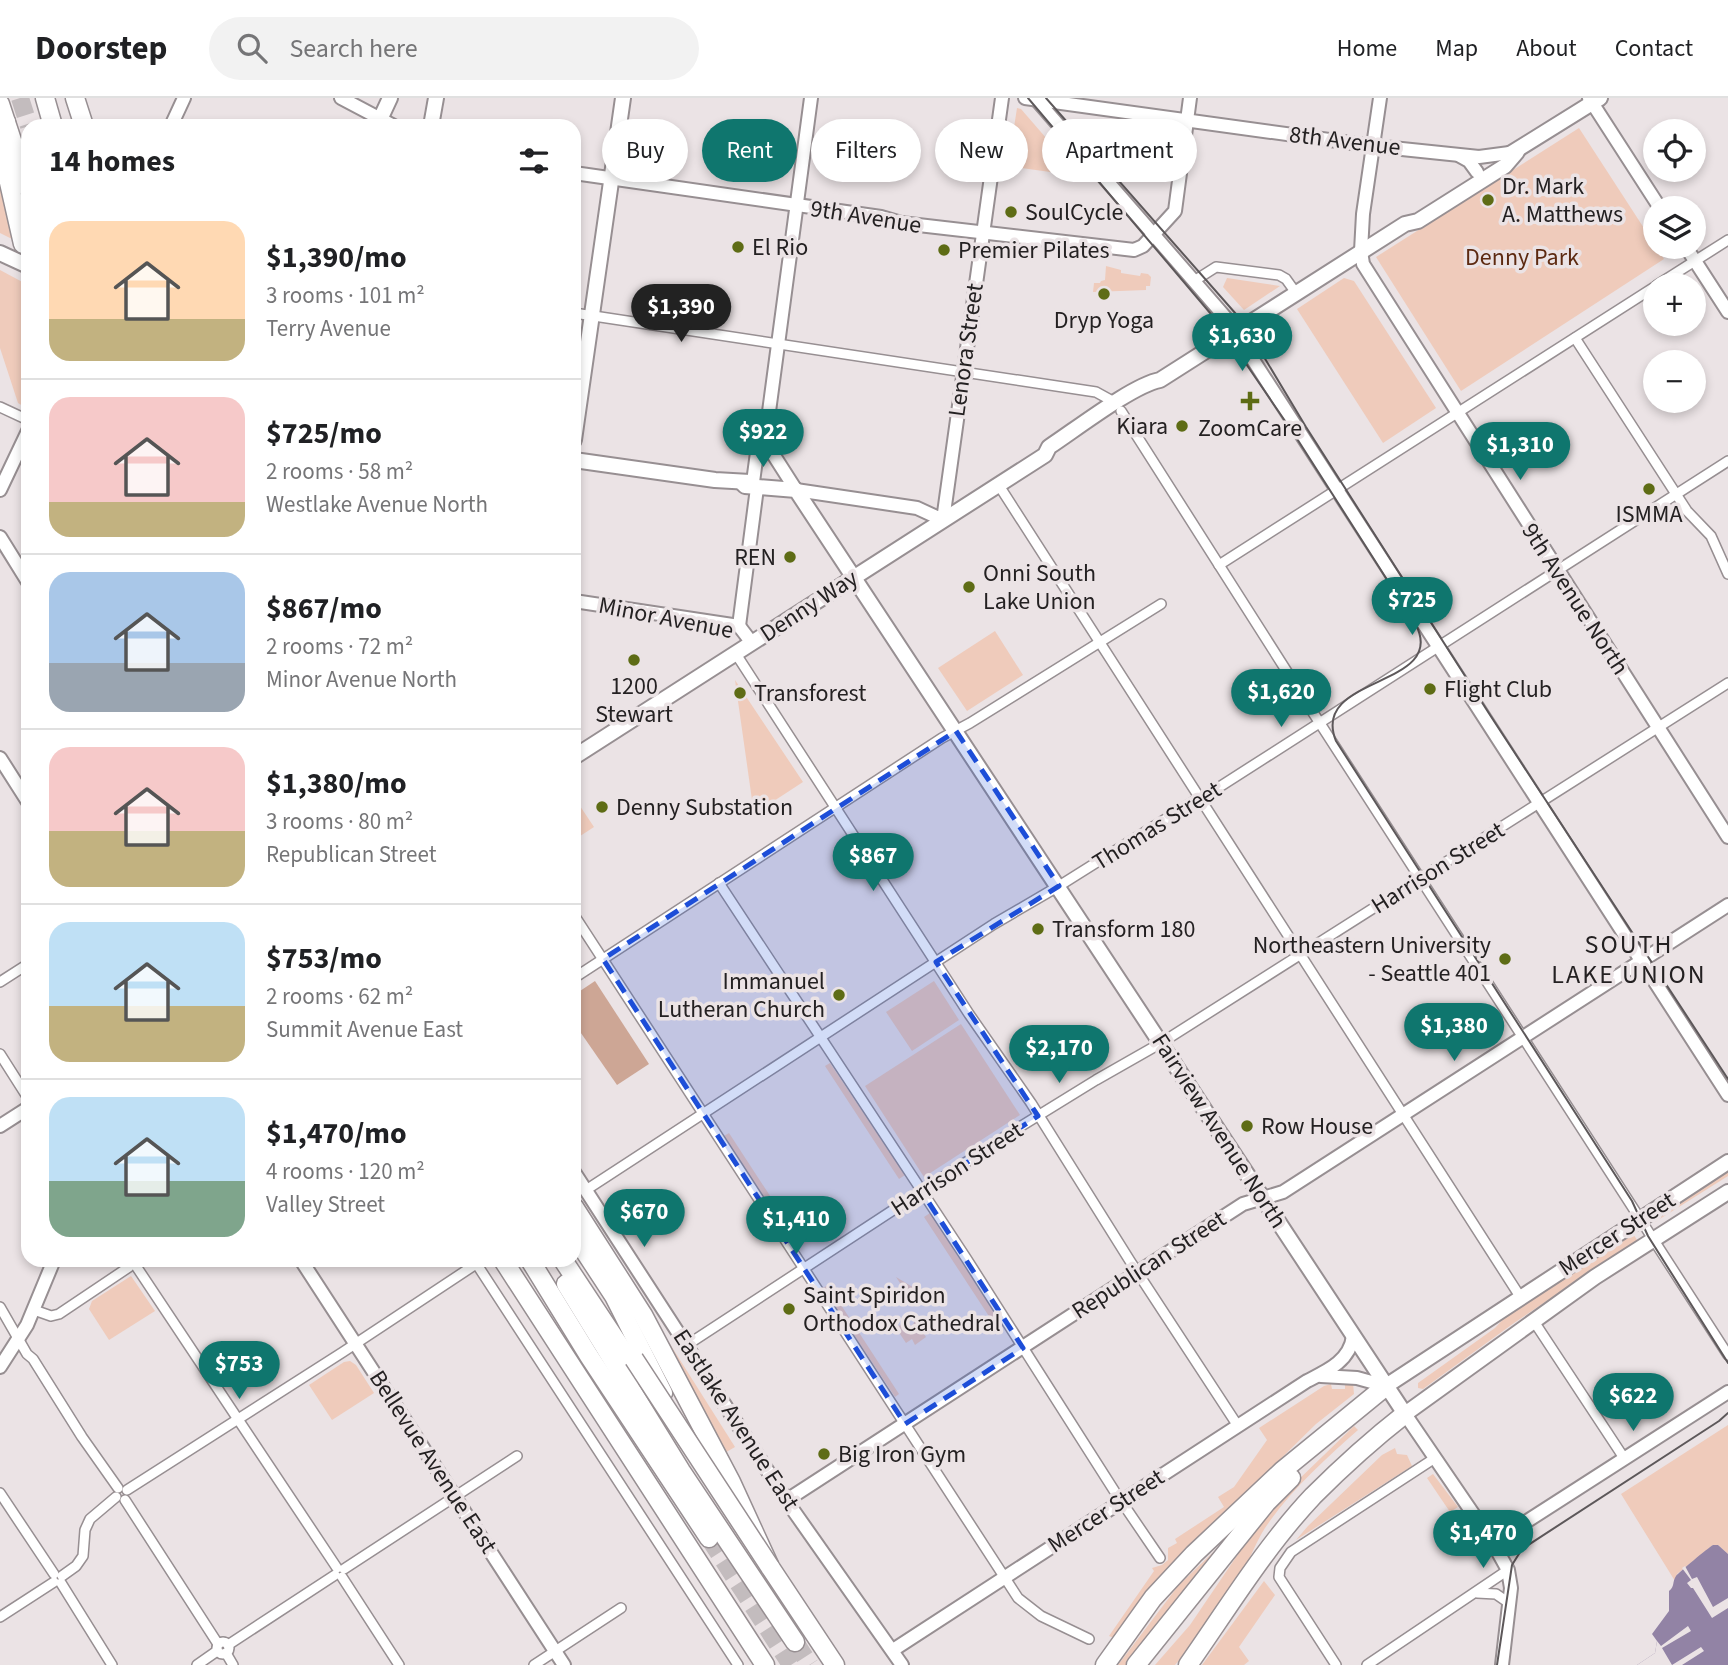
<!DOCTYPE html>
<html lang="en">
<head>
<meta charset="utf-8">
<style>
	body { margin:0; font-family:"Source Sans 3",sans-serif; background:#f2f2f2; color:#202124; height:100vh; display:flex; flex-direction:column; font-size:26px; white-space:nowrap }
	* { box-sizing:border-box; margin:0 }
	p { font-size:23px; color:#757577 }
	.icon { flex:none; width:38px; height:38px; fill:none; stroke:currentColor; stroke-width:2; stroke-linecap:round; stroke-linejoin:round }
	.map { position:relative; flex:1; overflow:hidden }
	.side { position:absolute; left:21px; top:21px; width:560px; height:1148px; display:flex; flex-direction:column; background:#fff; border-radius:21px; box-shadow:0 4px 10px #0003 }
	.side>* { flex:none }
	.banner { position:absolute; left:602px; top:21px; width:665px; height:63px; display:flex; gap:14px }
	.controls { position:absolute; left:1643px; top:21px; display:grid; gap:14px }
	.controls a { display:grid; place-items:center; width:63px; height:63px; border-radius:50%; background:#fff; box-shadow:0 4px 10px #0003; font-size:35px }
	.price { position:absolute; translate:-50% -60px; padding:0 16px; border-radius:24px; background:#0f766e; color:#fff; font-size:23px; line-height:46px; filter:drop-shadow(0 2px 4px #0008) }
	.price::after { content:''; position:absolute; left:50%; top:42px; width:21px; height:16px; margin-left:-10px; background:inherit; clip-path:polygon(0 0,100% 0,50% 100%) }
	.price.current { background:#222; color:#fff }
	ul { padding:0; list-style:none }
	li { display:flex; align-items:center; gap:21px; height:175px; padding:0 28px }
	li+li { border-top:2px solid #e0e0e0 }
	li span { display:grid; place-items:center; flex:none; width:196px; height:140px; border-radius:21px; color:#555 }
	li>.icon { margin-inline-start:auto }
	span .icon { width:84px; height:84px; fill:#fffc; stroke-width:1 }
	li b { font-size:30px }
	h2 { display:flex; justify-content:space-between; align-items:center; height:84px; padding:0 28px; font-size:30px }
	.chip { padding:0 24px; border-radius:32px; background:#fff; box-shadow:0 4px 10px #0003; font-size:24px; line-height:63px }
	.chip.current { background:#0f766e; color:#fff }
	header { display:flex; align-items:center; gap:42px; box-sizing:border-box; height:98px; padding:0 35px; background:#fff; border-bottom:2px solid #e0e0e0 }
	header strong { font-size:33px }
	nav { display:flex; gap:38px; margin-inline-start:auto; font-size:24px }
	.search { width:490px; height:63px; background:#f2f2f2; display:flex; align-items:center; gap:18px; box-sizing:border-box; padding:0 24px; border-radius:38px; color:#757577; font-size:26px }
	.map>svg:first-child { display:block }
	.green { fill:#efcbbb }
	.forest { fill:#cda695 }
	.water { fill:#9283a5 }
	.pier { fill:#ebe3e5 }
	.lines { fill:none; stroke-linecap:round; stroke-linejoin:round }
	.highway-tunnel { stroke:#c3bcbe; stroke-width:18; stroke-dasharray:18 9; stroke-linecap:butt }
	.street-casing { stroke:#978f92; stroke-width:12 }
	.secondary-casing { stroke:#978f92; stroke-width:16 }
	.primary-casing { stroke:#978f92; stroke-width:18 }
	.highway-casing { stroke:#978f92; stroke-width:21 }
	.street { stroke:#fff; stroke-width:9 }
	.secondary { stroke:#fff; stroke-width:12 }
	.primary { stroke:#fff; stroke-width:14 }
	.highway { stroke:#fff; stroke-width:18 }
	.tram { stroke:#5d585a; stroke-width:2 }
	.highway-bridge-casing { stroke:#978f92; stroke-width:21; stroke-linecap:butt }
	.highway-bridge { stroke:#fff; stroke-width:18 }
	.marked { fill:#1d4ed8; fill-opacity:0.2; stroke:#1d4ed8; stroke-width:5; stroke-dasharray:14 9; stroke-linejoin:round }
	.poi-dot { fill:#5e6c15; stroke:#ebe3e5; stroke-width:2.5 }
	.labels { text-anchor:middle; dominant-baseline:central; stroke-width:7; stroke-linejoin:round; paint-order:stroke }
	.street-label { font-size:24px; fill:#242122; stroke:#ebe3e5 }
	.poi-label { font-size:24px; fill:#242122; stroke:#ebe3e5; text-anchor:start }
	.park-label { font-size:24px; fill:#5d2a11; stroke:#ebe3e5 }
	.neighbourhood-label { font-size:26px; letter-spacing:2px; fill:#242122; stroke:#ebe3e5 }
</style>
</head>
<body>
<header>
<strong>Doorstep</strong>
<div class="search"><svg class="icon" aria-label="search" viewBox="0 0 24 24"><circle cx="10" cy="10" r="6"/><path d="M15 15l6 6"/></svg>Search here</div>
<nav><a>Home</a><a>Map</a><a>About</a><a>Contact</a></nav>
</header>
<div class="map">
<svg width="1728" height="1567" viewBox="0 0 1728 1567">
	<rect width="100%" height="100%" fill="#ebe3e5"/>
	<!-- green -->
	<g class="green">
		<polygon points="1017,10 1021,11 1079,78 1008,68"/>
		<polygon points="1579,30 1664,161 1461,293 1376,159"/>
		<polygon points="0,78 16,143 0,135"/>
		<polygon points="1106,168 1121,172 1121,175 1140,178 1141,175 1148,176 1151,179 1150,188 1146,188 1146,192 1093,194 1094,185 1100,185 1101,183 1105,182"/>
		<polygon points="0,172 28,187 28,297 23,308 18,305 0,250"/>
		<polygon points="1227,180 1280,188 1244,212 1223,189"/>
		<polygon points="1344,180 1354,183 1436,310 1383,345 1297,211"/>
		<polygon points="1062,216 1076,218 1078,223 1061,228 1059,224"/>
		<polygon points="995,533 1023,577 967,613 938,570"/>
		<polygon points="735,582 803,684 754,716"/>
		<polygon points="578,705 594,729 574,742 574,708"/>
		<polygon points="934,883 959,922 912,953 886,914"/>
		<polygon points="961,926 1020,1017 924,1079 865,988"/>
		<polygon points="830,965 905,1077 899,1081 825,968"/>
		<polygon points="729,1035 791,1130 786,1133 724,1038"/>
		<polygon points="1728,1072 1728,1078 1655,1124 1653,1123"/>
		<polygon points="930,1115 1003,1228 998,1232 924,1119"/>
		<polygon points="1632,1134 1637,1142 1514,1225 1423,1291 1418,1290 1418,1285 1495,1230 1508,1216"/>
		<polygon points="131,1178 155,1213 109,1242 89,1211 92,1203"/>
		<polygon points="896,1179 921,1194 914,1206"/>
		<polygon points="828,1187 899,1296 895,1299 823,1190"/>
		<polygon points="915,1223 926,1239 915,1247 912,1241 906,1245 896,1230 904,1224 912,1228"/>
		<polygon points="668,1243 735,1349 723,1356 664,1244"/>
		<polygon points="350,1263 356,1267 374,1295 332,1322 309,1287 344,1264"/>
		<polygon points="1345,1283 1353,1285 1354,1296 1316,1326 1157,1482 1114,1540 1109,1538 1154,1473 1152,1470 1162,1467 1168,1462 1168,1450 1177,1445 1175,1441 1224,1409 1218,1399 1234,1389 1267,1342 1259,1330 1324,1288 1331,1286 1332,1291 1345,1291"/>
		<polygon points="1728,1327 1728,1456 1718,1447 1713,1447 1677,1476 1675,1483 1621,1396"/>
		<path d="M1354,1328L1358,1332C1324,1362 1290,1393 1265,1430C1256,1444 1251,1459 1243,1473C1225,1504 1202,1532 1180,1561L1175,1567H1155L1190,1527L1253,1434L1294,1386Z"/>
		<polygon points="1395,1350 1397,1356 1407,1357 1412,1368 1296,1442 1308,1428 1382,1357"/>
		<polygon points="1433,1376 1458,1409 1450,1414 1427,1380"/>
		<polygon points="1229,1439 1138,1567 1118,1567 1178,1488"/>
		<polygon points="1264,1483 1275,1497 1239,1549 1249,1563 1244,1567 1202,1567"/>
	</g>
	<!-- forest -->
	<polygon class="forest" points="595,883 649,966 617,987 574,925 574,897"/>
	<!-- water -->
	<path class="water" d="M1713,1447H1718L1728,1456V1567H1632H1637L1655,1555L1657,1543L1652,1536L1669,1513V1493C1675,1488 1672,1484 1676,1478C1679,1474 1708,1450 1713,1447Z"/>
	<!-- pier -->
	<g class="pier">
		<polygon points="1685,1468 1692,1481 1697,1479 1713,1509 1728,1500 1728,1510 1712,1520 1693,1490 1691,1490 1687,1485 1691,1482 1682,1470"/>
		<polygon points="1688,1528 1691,1533 1662,1550 1672,1567 1701,1549 1704,1553 1682,1567 1632,1567 1637,1567 1655,1555 1657,1543 1661,1548"/>
	</g>
	<g class="lines">
		<!-- highway-tunnel -->
		<g class="highway-tunnel">
			<polyline points="20,0 29,28"/>
			<polyline points="709,1440 791,1567"/>
			<polyline points="795,1544 810,1567"/>
		</g>
		<defs>
			<g id="street">
				<polyline points="1194,183 1216,169 1279,177 1286,181 1296,195"/>
				<polyline points="1657,187 1728,142"/>
				<polyline points="574,215 1096,294 1116,305"/>
				<polyline points="1575,240 1687,413 1711,438 1728,476"/>
				<polyline points="0,309 28,322"/>
				<polyline points="1121,313 1312,613 1728,1257"/>
				<polyline points="998,386 1521,1200"/>
				<polyline points="1219,467 1656,188"/>
				<polyline points="736,556 969,916 1031,1005 1130,1163 1238,1328"/>
				<polyline points="719,785 966,1160 1115,1394 1160,1460"/>
				<polyline points="574,817 1018,1500 1041,1518 1089,1541"/>
				<polyline points="574,880 942,640 970,625 1161,506"/>
				<polyline points="0,884 28,866"/>
				<polyline points="0,956 28,1000"/>
				<polyline points="586,1092 994,826 1059,788 1191,705 1210,695 1728,363"/>
				<polyline points="132,1162 337,1470"/>
				<polyline points="474,1162 738,1567"/>
				<polyline points="0,1209 27,1256 33,1261 82,1339 118,1390"/>
				<polyline points="34,1212 51,1218 59,1216 129,1169 133,1162"/>
				<polyline points="1533,1222 1624,1360"/>
				<polyline points="687,1247 1023,1027 1096,982 1161,945 1728,585"/>
				<polyline points="127,1392 343,1254 476,1166"/>
				<polyline points="0,1395 54,1476"/>
				<polyline points="125,1402 218,1546"/>
				<polyline points="344,1471 517,1358"/>
				<polyline points="62,1478 76,1468 83,1458 85,1432 90,1421 116,1399"/>
				<polyline points="342,1479 399,1567"/>
				<polyline points="61,1485 112,1567"/>
				<polyline points="1477,1495 1496,1496 1509,1505"/>
				<polyline points="0,1519 54,1484"/>
				<circle cx="223" cy="1550" r="6"/>
				<polyline points="228,1547 335,1477"/>
				<polyline points="226,1555 233,1567"/>
				<polyline points="197,1567 217,1553"/>
				<polyline points="534,1567 621,1510"/>
				<polyline points="1336,1567 1279,1479 1280,1470 1291,1454 1435,1360"/>
				<polyline points="1367,1567 1508,1472"/>
			</g>
			<g id="secondary">
				<polyline points="341,0 394,28"/>
				<polyline points="1025,0 1373,48 1479,59 1517,54"/>
				<polyline points="1035,0 1226,220 1728,997"/>
				<polyline points="1380,0 1363,116 1361,153 1363,166 1728,739"/>
				<polyline points="1589,0 1660,110"/>
				<polyline points="171,28 184,0"/>
				<polyline points="1460,58 1469,63 1477,74"/>
				<polyline points="574,75 881,119 901,125 1134,152 1143,148 1175,113 1190,0"/>
				<polyline points="1686,149 1728,214"/>
				<polyline points="766,336 773,356 796,392 917,410 943,422 1002,0"/>
				<polyline points="753,384 758,347 766,336 811,0"/>
				<polyline points="0,392 28,333"/>
				<polyline points="0,439 28,484"/>
				<polyline points="574,503 739,528 752,545"/>
				<polyline points="739,528 757,390"/>
				<polyline points="0,660 28,704"/>
				<polyline points="0,1028 28,1010"/>
				<polyline points="574,1074 793,1412 902,1567"/>
				<polyline points="301,1162 564,1567"/>
				<polyline points="0,1269 27,1227 54,1162"/>
				<polyline points="1321,1278 1357,1280 1386,1288"/>
				<polyline points="1405,1316 1493,1445 1508,1472 1511,1490 1502,1567"/>
				<polyline points="787,1402 1243,1106 1283,1094 1728,807"/>
				<polyline points="1493,1445 1728,1294"/>
				<path d="M893,1552L1307,1283C1327,1273 1350,1263 1353,1238"/>
			</g>
			<g id="primary">
				<polyline points="377,28 390,0"/>
				<polyline points="431,28 436,0"/>
				<polyline points="1510,56 1600,0"/>
				<polyline points="0,155 28,168"/>
				<polyline points="574,342 623,0"/>
				<polyline points="574,362 715,382 750,384"/>
				<polyline points="742,385 745,388 796,392 1405,1316 1595,1179 1728,1094"/>
				<path d="M574,659L1045,357L1049,349C1075,332 1133,287 1160,282L1405,126L1418,123L1505,68L1517,54"/>
				<polyline points="1386,1288 1728,1064"/>
			</g>
			<g id="highway">
				<polyline points="45,0 53,28"/>
				<polyline points="75,0 84,28"/>
				<polyline points="0,6 28,91"/>
				<polyline points="6,24 5,67 23,146"/>
				<polyline points="574,1109 643,1217 731,1384 770,1469 835,1567"/>
				<polyline points="574,1137 614,1198 663,1295"/>
				<polyline points="503,1162 765,1567"/>
				<polyline points="530,1162 589,1258 709,1440"/>
				<polyline points="563,1162 639,1277"/>
				<polyline points="566,1186 681,1373 795,1544"/>
				<polyline points="1105,1567 1153,1500 1194,1456 1282,1373 1386,1288"/>
				<polyline points="1136,1567 1266,1405 1291,1380"/>
				<path d="M1188,1567C1228,1510 1265,1449 1313,1398C1342,1369 1373,1341 1405,1316"/>
			</g>
		</defs>
		<!-- street casing -->
		<use href="#street" class="street-casing"/>
		<!-- secondary casing -->
		<use href="#secondary" class="secondary-casing"/>
		<!-- primary casing -->
		<use href="#primary" class="primary-casing"/>
		<!-- highway casing -->
		<use href="#highway" class="highway-casing"/>
		<!-- street -->
		<use href="#street" class="street"/>
		<!-- secondary -->
		<use href="#secondary" class="secondary"/>
		<!-- primary -->
		<use href="#primary" class="primary"/>
		<!-- highway -->
		<use href="#highway" class="highway"/>
		<!-- tram -->
		<g class="tram">
			<path d="M1028,0L1216,222L1294,336L1416,527C1448,590 1309,577 1336,643L1632,1103L1648,1138L1728,1265"/>
			<polyline points="1046,0 1243,224 1306,329 1490,617 1728,981"/>
			<polyline points="1497,1567 1512,1467 1522,1451 1719,1323 1728,1315"/>
		</g>
		<defs>
			<polyline id="highway-bridge" points="634,1261 770,1469"/>
		</defs>
		<!-- highway-bridge casing -->
		<use href="#highway-bridge" class="highway-bridge-casing"/>
		<!-- highway-bridge -->
		<use href="#highway-bridge" class="highway-bridge"/>
	</g>
	<!-- marked area -->
	<path class="marked" d="M956,633L1059,788L936,864L1038,1018L922,1094L1023,1250L905,1326L603,861Z"/>
	<!-- markers -->
	<g class="poi-dot">
		<circle cx="1488" cy="102" r="7"/>
		<circle cx="1011" cy="114" r="7"/>
		<circle cx="738" cy="149" r="7"/>
		<circle cx="944" cy="152" r="7"/>
		<circle cx="1104" cy="196" r="7"/>
		<path d="M1246.5 292.5h7v7h7v7h-7v7h-7v-7h-7v-7h7z"/>
		<circle cx="1182" cy="328" r="7"/>
		<circle cx="1649" cy="391" r="7"/>
		<circle cx="790" cy="459" r="7"/>
		<circle cx="969" cy="489" r="7"/>
		<circle cx="634" cy="562" r="7"/>
		<circle cx="1430" cy="591" r="7"/>
		<circle cx="740" cy="595" r="7"/>
		<circle cx="602" cy="709" r="7"/>
		<circle cx="1038" cy="831" r="7"/>
		<circle cx="1505" cy="861" r="7"/>
		<circle cx="839" cy="897" r="7"/>
		<circle cx="1247" cy="1028" r="7"/>
		<circle cx="789" cy="1211" r="7"/>
		<circle cx="824" cy="1356" r="7"/>
	</g>
	<g class="labels">
		<!-- street labels -->
		<g class="street-label">
			<text transform="translate(1345 43) rotate(7)">8th Avenue</text>
			<text transform="translate(866 119) rotate(9)">9th Avenue</text>
			<text transform="translate(966 252) rotate(-82)">Lenora Street</text>
			<text transform="translate(1575 501) rotate(57)">9th Avenue North</text>
			<text transform="translate(809 508) rotate(-33)">Denny Way</text>
			<text transform="translate(666 520) rotate(11)">Minor Avenue</text>
			<text transform="translate(1157 728) rotate(-32)">Thomas Street</text>
			<text transform="translate(1438 770) rotate(-32)">Harrison Street</text>
			<text transform="translate(1219 1033) rotate(57)">Fairview Avenue North</text>
			<text transform="translate(957 1071) rotate(-33)">Harrison Street</text>
			<text transform="translate(1617 1136) rotate(-33)">Mercer Street</text>
			<text transform="translate(1149 1167) rotate(-33)">Republican Street</text>
			<text transform="translate(736 1322) rotate(57)">Eastlake Avenue East</text>
			<text transform="translate(433 1364) rotate(57)">Bellevue Avenue East</text>
			<text transform="translate(1106 1413) rotate(-33)">Mercer Street</text>
		</g>
		<!-- poi labels -->
		<g class="poi-label">
			<text x="1502" y="88">Dr. Mark<tspan x="1502" dy="28">A. Matthews</tspan></text>
			<text x="1025" y="114">SoulCycle</text>
			<text x="752" y="149">El Rio</text>
			<text x="958" y="152">Premier Pilates</text>
			<text x="1104" y="222" text-anchor="middle">Dryp Yoga</text>
			<text x="1168" y="328" text-anchor="end">Kiara</text>
			<text x="1250" y="330" text-anchor="middle">ZoomCare</text>
			<text x="1649" y="416" text-anchor="middle">ISMMA</text>
			<text x="776" y="459" text-anchor="end">REN</text>
			<text x="983" y="475">Onni South<tspan x="983" dy="28">Lake Union</tspan></text>
			<text x="634" y="588" text-anchor="middle">1200<tspan x="634" dy="28">Stewart</tspan></text>
			<text x="1444" y="591">Flight Club</text>
			<text x="754" y="595">Transforest</text>
			<text x="616" y="709">Denny Substation</text>
			<text x="1052" y="831">Transform 180</text>
			<text x="1491" y="847" text-anchor="end">Northeastern University<tspan x="1491" dy="28">- Seattle 401</tspan></text>
			<text x="825" y="883" text-anchor="end">Immanuel<tspan x="825" dy="28">Lutheran Church</tspan></text>
			<text x="1261" y="1028">Row House</text>
			<text x="803" y="1197">Saint Spiridon<tspan x="803" dy="28">Orthodox Cathedral</tspan></text>
			<text x="838" y="1356">Big Iron Gym</text>
		</g>
		<!-- park labels -->
		<g class="park-label">
			<text x="1522" y="159">Denny Park</text>
		</g>
		<!-- neighbourhood labels -->
		<g class="neighbourhood-label">
			<text x="1629" y="846">SOUTH<tspan x="1629" dy="30">LAKE UNION</tspan></text>
		</g>
	</g>
</svg>
<div class="controls">
<a><svg class="icon" aria-label="locate" viewBox="0 0 24 24"><circle cx="12" cy="12" r="6"/><path d="M12 2v4M12 18v4M2 12h4M18 12h4"/></svg></a>
<a><svg class="icon" aria-label="layers" viewBox="0 0 24 24"><path d="M12 4l9 5-9 5-9-5zM3 14l9 5 9-5"/></svg></a>
<a>+</a>
<a>−</a>
</div>
<b class="price current" style="left:681px;top:246px">$1,390</b>
<b class="price" style="left:1242px;top:275px">$1,630</b>
<b class="price" style="left:763px;top:371px">$922</b>
<b class="price" style="left:1520px;top:384px">$1,310</b>
<b class="price" style="left:1412px;top:539px">$725</b>
<b class="price" style="left:1281px;top:631px">$1,620</b>
<b class="price" style="left:873px;top:795px">$867</b>
<b class="price" style="left:1454px;top:965px">$1,380</b>
<b class="price" style="left:1059px;top:987px">$2,170</b>
<b class="price" style="left:644px;top:1151px">$670</b>
<b class="price" style="left:796px;top:1158px">$1,410</b>
<b class="price" style="left:239px;top:1303px">$753</b>
<b class="price" style="left:1633px;top:1335px">$622</b>
<b class="price" style="left:1483px;top:1472px">$1,470</b>
<div class="banner">
<a class="chip">Buy</a>
<a class="chip current">Rent</a>
<a class="chip">Filters</a>
<a class="chip">New</a>
<a class="chip">Apartment</a>
</div>
<section class="side">
<h2>14 homes<svg class="icon" aria-label="filters" viewBox="0 0 24 24"><path d="M4 7h16M4 17h16"/><circle cx="9" cy="7" r="2"/><circle cx="15" cy="17" r="2"/></svg></h2>
<ul>
<li><span style="background:linear-gradient(#ffd9b3 70%,#c2b280 0)"><svg class="icon" aria-label="home" viewBox="0 0 24 24"><path d="M3 11l9-7 9 7M6 9v11h12V9"/></svg></span><div><b>$1,390/mo</b><p>3 rooms · 101 m²</p><p>Terry Avenue</p></div></li>
<li><span style="background:linear-gradient(#f6c9c9 75%,#c2b280 0)"><svg class="icon" aria-label="home" viewBox="0 0 24 24"><path d="M3 11l9-7 9 7M6 9v11h12V9"/></svg></span><div><b>$725/mo</b><p>2 rooms · 58 m²</p><p>Westlake Avenue North</p></div></li>
<li><span style="background:linear-gradient(#a9c7e8 65%,#9aa5b1 0)"><svg class="icon" aria-label="home" viewBox="0 0 24 24"><path d="M3 11l9-7 9 7M6 9v11h12V9"/></svg></span><div><b>$867/mo</b><p>2 rooms · 72 m²</p><p>Minor Avenue North</p></div></li>
<li><span style="background:linear-gradient(#f6c9c9 60%,#c2b280 0)"><svg class="icon" aria-label="home" viewBox="0 0 24 24"><path d="M3 11l9-7 9 7M6 9v11h12V9"/></svg></span><div><b>$1,380/mo</b><p>3 rooms · 80 m²</p><p>Republican Street</p></div></li>
<li><span style="background:linear-gradient(#bfe0f5 60%,#c2b280 0)"><svg class="icon" aria-label="home" viewBox="0 0 24 24"><path d="M3 11l9-7 9 7M6 9v11h12V9"/></svg></span><div><b>$753/mo</b><p>2 rooms · 62 m²</p><p>Summit Avenue East</p></div></li>
<li><span style="background:linear-gradient(#bfe0f5 60%,#7fa58c 0)"><svg class="icon" aria-label="home" viewBox="0 0 24 24"><path d="M3 11l9-7 9 7M6 9v11h12V9"/></svg></span><div><b>$1,470/mo</b><p>4 rooms · 120 m²</p><p>Valley Street</p></div></li>
</ul>
</section>
</div>
</body>
</html>
